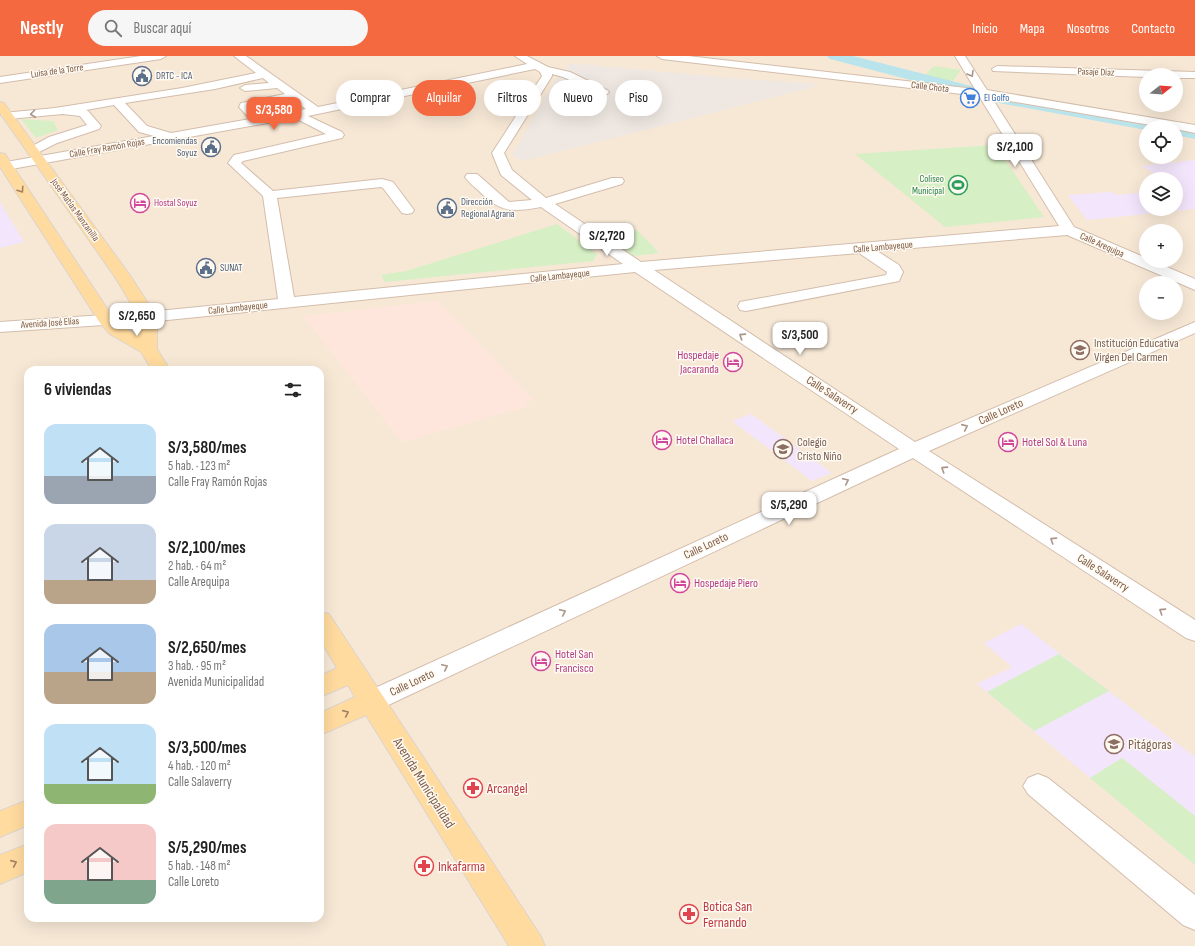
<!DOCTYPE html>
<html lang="es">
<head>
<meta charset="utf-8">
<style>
	body { margin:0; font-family:"Sofia Sans Condensed",sans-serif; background:#f6f6f6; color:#222; height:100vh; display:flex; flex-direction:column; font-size:15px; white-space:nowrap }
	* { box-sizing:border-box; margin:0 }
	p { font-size:13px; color:#767676 }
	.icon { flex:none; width:22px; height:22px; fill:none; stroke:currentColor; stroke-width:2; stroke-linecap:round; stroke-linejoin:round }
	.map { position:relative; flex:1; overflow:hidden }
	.details { position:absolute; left:24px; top:310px; width:300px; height:556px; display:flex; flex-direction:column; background:#fff; border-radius:12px; box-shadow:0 4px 16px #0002 }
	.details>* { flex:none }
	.guide { position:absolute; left:336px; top:24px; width:380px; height:36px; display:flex; gap:8px }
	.needle { width:26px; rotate:73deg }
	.controls { position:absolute; left:1139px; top:12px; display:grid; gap:8px }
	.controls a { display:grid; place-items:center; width:44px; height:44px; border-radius:50%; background:#fff; box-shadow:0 4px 16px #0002; font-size:20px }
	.price { position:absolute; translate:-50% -34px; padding:0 9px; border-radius:8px; background:#fff; color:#222; font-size:13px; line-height:26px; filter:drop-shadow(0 1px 2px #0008) }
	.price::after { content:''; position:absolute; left:50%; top:24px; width:12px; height:9px; margin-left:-6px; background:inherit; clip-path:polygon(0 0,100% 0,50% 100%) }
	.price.on { background:#f56941; color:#fff }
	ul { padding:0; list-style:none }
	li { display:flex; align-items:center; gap:12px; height:100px; padding:0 20px }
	li span { display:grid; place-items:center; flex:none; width:112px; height:80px; border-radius:12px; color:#555 }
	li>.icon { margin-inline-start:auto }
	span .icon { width:48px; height:48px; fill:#fffc; stroke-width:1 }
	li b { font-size:17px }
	h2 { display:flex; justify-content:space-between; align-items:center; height:48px; padding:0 20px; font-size:17px }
	.pill { padding:0 14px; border-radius:18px; background:#fff; box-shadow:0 4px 16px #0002; font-size:14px; line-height:36px }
	.pill.on { background:#f56941; color:#fff }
	header { display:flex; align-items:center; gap:24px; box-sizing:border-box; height:56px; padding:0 20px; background:#f56941; color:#fff }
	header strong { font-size:19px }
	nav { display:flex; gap:22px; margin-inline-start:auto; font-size:14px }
	.search { width:280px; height:36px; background:#f6f6f6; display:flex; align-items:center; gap:10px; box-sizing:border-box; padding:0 14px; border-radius:22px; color:#767676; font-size:15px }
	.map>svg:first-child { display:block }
	.residential { fill:#f7e8d6; fill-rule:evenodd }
	.commercial { fill:#ffe6dc }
	.industrial { fill:#efe8e2 }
	.education { fill:#f3e5fb }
	.green { fill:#d6efc4 }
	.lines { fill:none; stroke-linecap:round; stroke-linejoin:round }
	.canal { fill:#bae4eb; fill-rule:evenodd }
	.minor-casing { stroke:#d3bdac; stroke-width:2 }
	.major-casing { stroke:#ddd4cf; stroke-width:2 }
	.minor { fill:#fff; fill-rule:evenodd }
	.major { fill:#ffdb9f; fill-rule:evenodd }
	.oneway { stroke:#aa9488 }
	.oneway2 { stroke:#a48162 }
	.labels { text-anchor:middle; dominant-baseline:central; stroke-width:3; stroke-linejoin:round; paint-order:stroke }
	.far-street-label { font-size:10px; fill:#7d5b48; stroke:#fffaf1 }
	.far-service-label { font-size:10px; fill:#4e5e75; stroke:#fffaf1; text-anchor:start }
	.far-shop-label { font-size:10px; fill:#366cbe; stroke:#fffaf1; text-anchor:start }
	.far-leisure-label { font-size:10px; fill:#27864d; stroke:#fffaf1; text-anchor:end }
	.far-hotel-label { font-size:10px; fill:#b23c85; stroke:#fffaf1; text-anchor:start }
	.education-label { font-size:12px; fill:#785e54; stroke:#fffaf1; text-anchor:start }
	.hotel-label { font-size:12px; fill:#b23c85; stroke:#fffaf1; text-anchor:start }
	.street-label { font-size:12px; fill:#7d5b48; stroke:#fffaf1 }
	.near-education-label { font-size:14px; fill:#785e54; stroke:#fffaf1; text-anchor:start }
	.near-street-label { font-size:14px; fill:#7d5b48; stroke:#fffaf1 }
	.near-health-label { font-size:14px; fill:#be3a42; stroke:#fffaf1; text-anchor:start }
</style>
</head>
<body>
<header>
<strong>Nestly</strong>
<div class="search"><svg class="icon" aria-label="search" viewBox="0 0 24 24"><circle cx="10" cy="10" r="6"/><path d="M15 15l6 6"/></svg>Buscar aquí</div>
<nav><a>Inicio</a><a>Mapa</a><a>Nosotros</a><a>Contacto</a></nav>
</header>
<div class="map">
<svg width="1195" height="890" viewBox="0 0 1195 890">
	<rect width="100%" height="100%" fill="#fff6e9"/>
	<!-- residential -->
	<path class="residential" d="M0,0H1195V890H0ZM1146,19H1176V49H1146ZM1146,71H1176V101H1146ZM1146,123H1176V153H1146ZM1146,175H1176V205H1146ZM1146,227H1176V257H1146ZM28,314H320V862H28Z"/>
	<!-- commercial -->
	<polygon class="commercial" points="438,245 533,343 525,346 529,350 402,386 303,260"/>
	<!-- industrial -->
	<polygon class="industrial" points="570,7 719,21 816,28 814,31 522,105 512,99 557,22 564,17"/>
	<!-- education -->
	<g class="education">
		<polygon points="1195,104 1195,153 1087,164 1068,139 1112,136 1118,139 1146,136 1146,153 1176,153 1176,123 1165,123 1141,110"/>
		<polygon points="0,146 24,186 0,192"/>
		<polygon points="751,358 765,368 832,417 812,425 732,365"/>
		<polygon points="1021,568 1195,701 1195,809 977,628 1012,611 984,587"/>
	</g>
	<!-- green -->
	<g class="green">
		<polygon points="934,10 961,14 952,26 923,21"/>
		<polygon points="21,63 53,65 58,74 36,82"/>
		<polygon points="995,89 1044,161 945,171 855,98"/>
		<polygon points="557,168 597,198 593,205 385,226 381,219 406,215"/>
		<polygon points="637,174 659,197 632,200 599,181"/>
		<polygon points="1059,598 1109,635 1034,675 987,636"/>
		<polygon points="1122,702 1195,760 1195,809 1090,722"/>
	</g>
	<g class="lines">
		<!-- canal -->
		<g class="canal">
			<polygon points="827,0 853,0 999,37 1157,66 1163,67 1166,71 1146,71 1146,74 999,47 830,3"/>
			<polygon points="1176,69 1195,73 1195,83 1176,79 1176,71 1169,71"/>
		</g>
		<defs>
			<g id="minor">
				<polygon points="141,0 166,0 161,3 0,27 0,21"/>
				<path d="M234,0H246L318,51L527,8L515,0H527L548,11L570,16L607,34L609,36L607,38H599L563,21L552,18V20L504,97L512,114L546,142L612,122H622L624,125L622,128L555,148L641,206L1059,170L979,40L662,3L657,0H688L975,33L955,0H965L987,34L1195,69V77L1176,73V71H1162L992,42L1074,171L1146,202V205H1153L1195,223V234L1067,179L877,195L899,209L903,216L899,225L746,255L740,254L738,250L740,246L881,220L886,219L887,216L859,197L654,214L915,386L1195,266V277L929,395L1195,564V585L1186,582L913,402L382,652L372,655L362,652L358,645L362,638L899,393L635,216L148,266L0,276V266L148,256L278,243L263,140L228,107L234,99L326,78L295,62L6,114L0,111L1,107L6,106L154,80L139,76L114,49L86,54L88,55L101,70L99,73L57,87L33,99L29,98L27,95L29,92L49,81L87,69L80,60L63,58L8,63L4,62L1,59L3,57L55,52L182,32L256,17ZM535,13L540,16L542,20L492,97L501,119L532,144L509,146L477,118H467L465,121C469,127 476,132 481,137C501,157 514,156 541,151L623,208L294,241L277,142L381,131L383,132L402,157L407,158L412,157L414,154L393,126L382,123L273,135L241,107L243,105L342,82L344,79L342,76L308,60ZM263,22L269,27L245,29L240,32L245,35L277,32L285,38L241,47L239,51L250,63L171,77L147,70L125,47L215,33ZM290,42L306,53L262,61L252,51L285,44Z"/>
				<polygon points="997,10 1195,16 1195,22 1176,22 1176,19 1146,19 1146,21 993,15 992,13"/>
				<polygon points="1038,718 1048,722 1195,839 1195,874 1183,869 1028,738 1023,730 1028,722"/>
			</g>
			<g id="major">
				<polygon points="0,46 4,47 129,218 157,261 157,293 170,314 152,314 141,296 110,278 100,267 0,111 0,97 5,98 112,260 122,270 139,280 139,261 115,221 0,57"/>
				<polygon points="320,556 329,558 540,879 545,890 509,890 366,659 320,679 320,657 355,641 348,629 320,641 320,620 337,612 320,584"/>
				<polygon points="28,744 28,769 0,781 0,755"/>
				<polygon points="28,788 28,816 0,828 0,799"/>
			</g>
		</defs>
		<!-- minor casing -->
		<use href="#minor" class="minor-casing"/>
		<!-- major casing -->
		<use href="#major" class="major-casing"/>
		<!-- minor -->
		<use href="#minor" class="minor"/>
		<!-- major -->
		<use href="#major" class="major"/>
	</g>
	<!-- one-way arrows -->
	<defs><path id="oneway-chevron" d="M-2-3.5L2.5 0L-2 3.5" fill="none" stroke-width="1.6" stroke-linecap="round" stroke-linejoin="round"/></defs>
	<g class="oneway">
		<use href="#oneway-chevron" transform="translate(971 18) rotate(59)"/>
		<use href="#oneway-chevron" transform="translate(33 58) rotate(173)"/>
		<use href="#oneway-chevron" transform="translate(742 280) rotate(-147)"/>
		<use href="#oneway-chevron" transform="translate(965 371) rotate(-24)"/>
		<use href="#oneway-chevron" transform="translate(944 413) rotate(-147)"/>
		<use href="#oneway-chevron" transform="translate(846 425) rotate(-25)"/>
		<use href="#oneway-chevron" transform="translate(1053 484) rotate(-147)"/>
		<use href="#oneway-chevron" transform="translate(1162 555) rotate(-147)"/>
		<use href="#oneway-chevron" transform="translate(563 556) rotate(-25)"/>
		<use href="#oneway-chevron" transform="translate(445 611) rotate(-25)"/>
	</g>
	<g class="oneway2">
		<use href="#oneway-chevron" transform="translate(21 134) rotate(56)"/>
		<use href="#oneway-chevron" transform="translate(346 657) rotate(-24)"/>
		<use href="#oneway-chevron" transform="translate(14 807) rotate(-24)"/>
	</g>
	<!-- icons -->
	<defs>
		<symbol id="civic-ring" viewBox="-11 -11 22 22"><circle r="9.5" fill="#fffaf1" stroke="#5c6f8a" stroke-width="1.5"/><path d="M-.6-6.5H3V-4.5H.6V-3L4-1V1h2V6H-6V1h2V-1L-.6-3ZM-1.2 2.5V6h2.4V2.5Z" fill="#5c6f8a"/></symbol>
		<symbol id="supermarket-ring" viewBox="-11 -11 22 22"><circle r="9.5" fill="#fffaf1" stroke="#3f7fe0" stroke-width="1.5"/><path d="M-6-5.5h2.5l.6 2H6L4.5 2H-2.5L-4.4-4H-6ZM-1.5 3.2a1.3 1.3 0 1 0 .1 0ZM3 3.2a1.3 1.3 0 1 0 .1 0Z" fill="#3f7fe0"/></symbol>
		<symbol id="stadium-ring" viewBox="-11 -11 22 22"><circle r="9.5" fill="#fffaf1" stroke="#2e9e5b" stroke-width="1.5"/><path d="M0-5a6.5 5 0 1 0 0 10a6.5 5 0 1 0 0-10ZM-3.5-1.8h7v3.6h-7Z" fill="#2e9e5b"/></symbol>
		<symbol id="hotel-ring" viewBox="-11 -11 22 22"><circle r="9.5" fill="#fffaf1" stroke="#d1479c" stroke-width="1.5"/><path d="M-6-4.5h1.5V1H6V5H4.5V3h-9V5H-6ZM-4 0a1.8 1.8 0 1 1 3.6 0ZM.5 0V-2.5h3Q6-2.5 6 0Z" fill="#d1479c"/></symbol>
		<symbol id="school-ring" viewBox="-11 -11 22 22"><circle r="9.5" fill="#fffaf1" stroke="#8d6e63" stroke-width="1.5"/><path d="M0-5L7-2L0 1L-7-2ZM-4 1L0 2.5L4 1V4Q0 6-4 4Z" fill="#8d6e63"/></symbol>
		<symbol id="pharmacy-ring" viewBox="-11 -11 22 22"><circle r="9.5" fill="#fffaf1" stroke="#e0444e" stroke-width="1.5"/><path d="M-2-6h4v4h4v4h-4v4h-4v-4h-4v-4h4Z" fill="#e0444e"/></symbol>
	</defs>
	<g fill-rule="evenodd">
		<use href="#civic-ring" x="131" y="9" width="22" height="22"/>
		<use href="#supermarket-ring" x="959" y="31" width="22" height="22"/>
		<use href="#civic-ring" x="200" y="80" width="22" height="22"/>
		<use href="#stadium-ring" x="947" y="118" width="22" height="22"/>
		<use href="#hotel-ring" x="129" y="136" width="22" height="22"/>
		<use href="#civic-ring" x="436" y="141" width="22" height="22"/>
		<use href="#civic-ring" x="195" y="201" width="22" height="22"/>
		<use href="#school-ring" x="1069" y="283" width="22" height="22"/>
		<use href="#hotel-ring" x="722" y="295" width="22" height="22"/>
		<use href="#hotel-ring" x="651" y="373" width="22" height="22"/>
		<use href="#hotel-ring" x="997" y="375" width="22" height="22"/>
		<use href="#school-ring" x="772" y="382" width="22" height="22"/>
		<use href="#hotel-ring" x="669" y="516" width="22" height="22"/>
		<use href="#hotel-ring" x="530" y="594" width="22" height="22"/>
		<use href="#school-ring" x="1103" y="677" width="22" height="22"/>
		<use href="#pharmacy-ring" x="462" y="721" width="22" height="22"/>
		<use href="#pharmacy-ring" x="413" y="799" width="22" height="22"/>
		<use href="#pharmacy-ring" x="678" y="847" width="22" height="22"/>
	</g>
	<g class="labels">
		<!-- far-street labels -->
		<g class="far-street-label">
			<text transform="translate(57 15) rotate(-8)">Luisa de la Torre</text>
			<text transform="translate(1096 16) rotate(2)">Pasaje Diaz</text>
			<text transform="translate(930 31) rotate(7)">Calle Chota</text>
			<text transform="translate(107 92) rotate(-10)">Calle Fray Ramón Rojas</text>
			<text transform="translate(75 154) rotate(54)">José Matías Manzanilla</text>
			<text transform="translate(1102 189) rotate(24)">Calle Arequipa</text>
			<text transform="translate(883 191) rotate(-5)">Calle Lambayeque</text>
			<text transform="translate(560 220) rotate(-6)">Calle Lambayeque</text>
			<text transform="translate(238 252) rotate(-6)">Calle Lambayeque</text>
			<text transform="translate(50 267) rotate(-4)">Avenida José Elías</text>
		</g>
		<!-- far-service labels -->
		<g class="far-service-label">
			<text x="156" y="20">DRTC - ICA</text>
			<text x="197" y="85" text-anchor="end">Encomiendas<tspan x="197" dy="12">Soyuz</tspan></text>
			<text x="461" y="146">Dirección<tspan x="461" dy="12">Regional Agraria</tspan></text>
			<text x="220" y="212">SUNAT</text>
		</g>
		<!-- far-shop labels -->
		<g class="far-shop-label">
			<text x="984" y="42">El Golfo</text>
		</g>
		<!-- far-leisure labels -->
		<g class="far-leisure-label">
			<text x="944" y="123">Coliseo<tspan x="944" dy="12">Municipal</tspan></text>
		</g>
		<!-- far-hotel labels -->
		<g class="far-hotel-label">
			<text x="154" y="147">Hostal Soyuz</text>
		</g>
		<!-- education labels -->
		<g class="education-label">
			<text x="1094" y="287">Institución Educativa<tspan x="1094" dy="14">Virgen Del Carmen</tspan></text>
			<text x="797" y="386">Colegio<tspan x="797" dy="14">Cristo Niño</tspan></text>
		</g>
		<!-- hotel labels -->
		<g class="hotel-label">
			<text x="719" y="299" text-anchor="end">Hospedaje<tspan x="719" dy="14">Jacaranda</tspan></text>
			<text x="676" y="384">Hotel Challaca</text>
			<text x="1022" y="386">Hotel Sol &amp; Luna</text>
			<text x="694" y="527">Hospedaje Piero</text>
			<text x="555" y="598">Hotel San<tspan x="555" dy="14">Francisco</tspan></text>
		</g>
		<!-- street labels -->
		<g class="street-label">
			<text transform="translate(832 339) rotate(33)">Calle Salaverry</text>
			<text transform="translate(1001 356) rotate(-24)">Calle Loreto</text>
			<text transform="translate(706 490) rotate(-25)">Calle Loreto</text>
			<text transform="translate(1103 517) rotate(33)">Calle Salaverry</text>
			<text transform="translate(412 627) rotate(-25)">Calle Loreto</text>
		</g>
		<!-- near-education labels -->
		<g class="near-education-label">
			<text x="1128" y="688">Pitágoras</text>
		</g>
		<!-- near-street labels -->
		<g class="near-street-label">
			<text transform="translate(424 727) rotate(58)">Avenida Municipalidad</text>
		</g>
		<!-- near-health labels -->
		<g class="near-health-label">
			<text x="487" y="732">Arcangel</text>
			<text x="438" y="810">Inkafarma</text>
			<text x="703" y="850">Botica San<tspan x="703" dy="16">Fernando</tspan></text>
		</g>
	</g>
</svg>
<div class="controls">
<a><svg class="needle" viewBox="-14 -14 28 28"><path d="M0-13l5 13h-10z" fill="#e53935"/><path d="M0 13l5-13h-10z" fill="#767676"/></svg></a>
<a><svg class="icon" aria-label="locate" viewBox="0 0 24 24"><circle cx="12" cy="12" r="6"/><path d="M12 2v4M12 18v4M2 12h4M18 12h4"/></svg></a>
<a><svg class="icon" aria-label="layers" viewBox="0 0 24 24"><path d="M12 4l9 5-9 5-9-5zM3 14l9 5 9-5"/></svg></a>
<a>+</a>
<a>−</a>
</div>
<b class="price on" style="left:274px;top:75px">S/3,580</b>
<b class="price" style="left:1015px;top:112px">S/2,100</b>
<b class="price" style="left:607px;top:201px">S/2,720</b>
<b class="price" style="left:137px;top:281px">S/2,650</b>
<b class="price" style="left:800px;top:300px">S/3,500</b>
<b class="price" style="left:789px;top:470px">S/5,290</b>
<div class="guide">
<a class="pill">Comprar</a>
<a class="pill on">Alquilar</a>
<a class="pill">Filtros</a>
<a class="pill">Nuevo</a>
<a class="pill">Piso</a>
</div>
<section class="details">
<h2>6 viviendas<svg class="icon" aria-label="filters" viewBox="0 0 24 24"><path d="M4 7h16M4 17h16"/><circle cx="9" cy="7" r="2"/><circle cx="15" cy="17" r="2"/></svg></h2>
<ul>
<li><span style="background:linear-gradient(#bfe0f5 65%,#9aa5b1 0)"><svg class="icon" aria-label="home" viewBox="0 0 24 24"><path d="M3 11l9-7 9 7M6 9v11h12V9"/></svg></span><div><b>S/3,580/mes</b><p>5 hab. · 123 m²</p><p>Calle Fray Ramón Rojas</p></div></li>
<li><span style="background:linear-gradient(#c9d6e8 70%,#b9a48a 0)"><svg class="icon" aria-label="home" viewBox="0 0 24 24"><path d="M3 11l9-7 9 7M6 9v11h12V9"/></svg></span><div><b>S/2,100/mes</b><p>2 hab. · 64 m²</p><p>Calle Arequipa</p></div></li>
<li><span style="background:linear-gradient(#a9c7e8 60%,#b9a48a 0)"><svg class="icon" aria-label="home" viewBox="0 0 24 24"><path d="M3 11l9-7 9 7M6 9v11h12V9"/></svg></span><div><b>S/2,650/mes</b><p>3 hab. · 95 m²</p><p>Avenida Municipalidad</p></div></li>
<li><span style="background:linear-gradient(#bfe0f5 75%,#8fb573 0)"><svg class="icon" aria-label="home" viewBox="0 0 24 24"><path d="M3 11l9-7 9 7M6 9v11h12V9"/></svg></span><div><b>S/3,500/mes</b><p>4 hab. · 120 m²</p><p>Calle Salaverry</p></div></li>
<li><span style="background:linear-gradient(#f6c9c9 70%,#7fa58c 0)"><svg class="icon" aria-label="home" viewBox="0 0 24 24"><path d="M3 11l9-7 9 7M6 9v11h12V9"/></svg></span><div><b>S/5,290/mes</b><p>5 hab. · 148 m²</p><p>Calle Loreto</p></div></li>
</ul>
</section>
</div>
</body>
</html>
